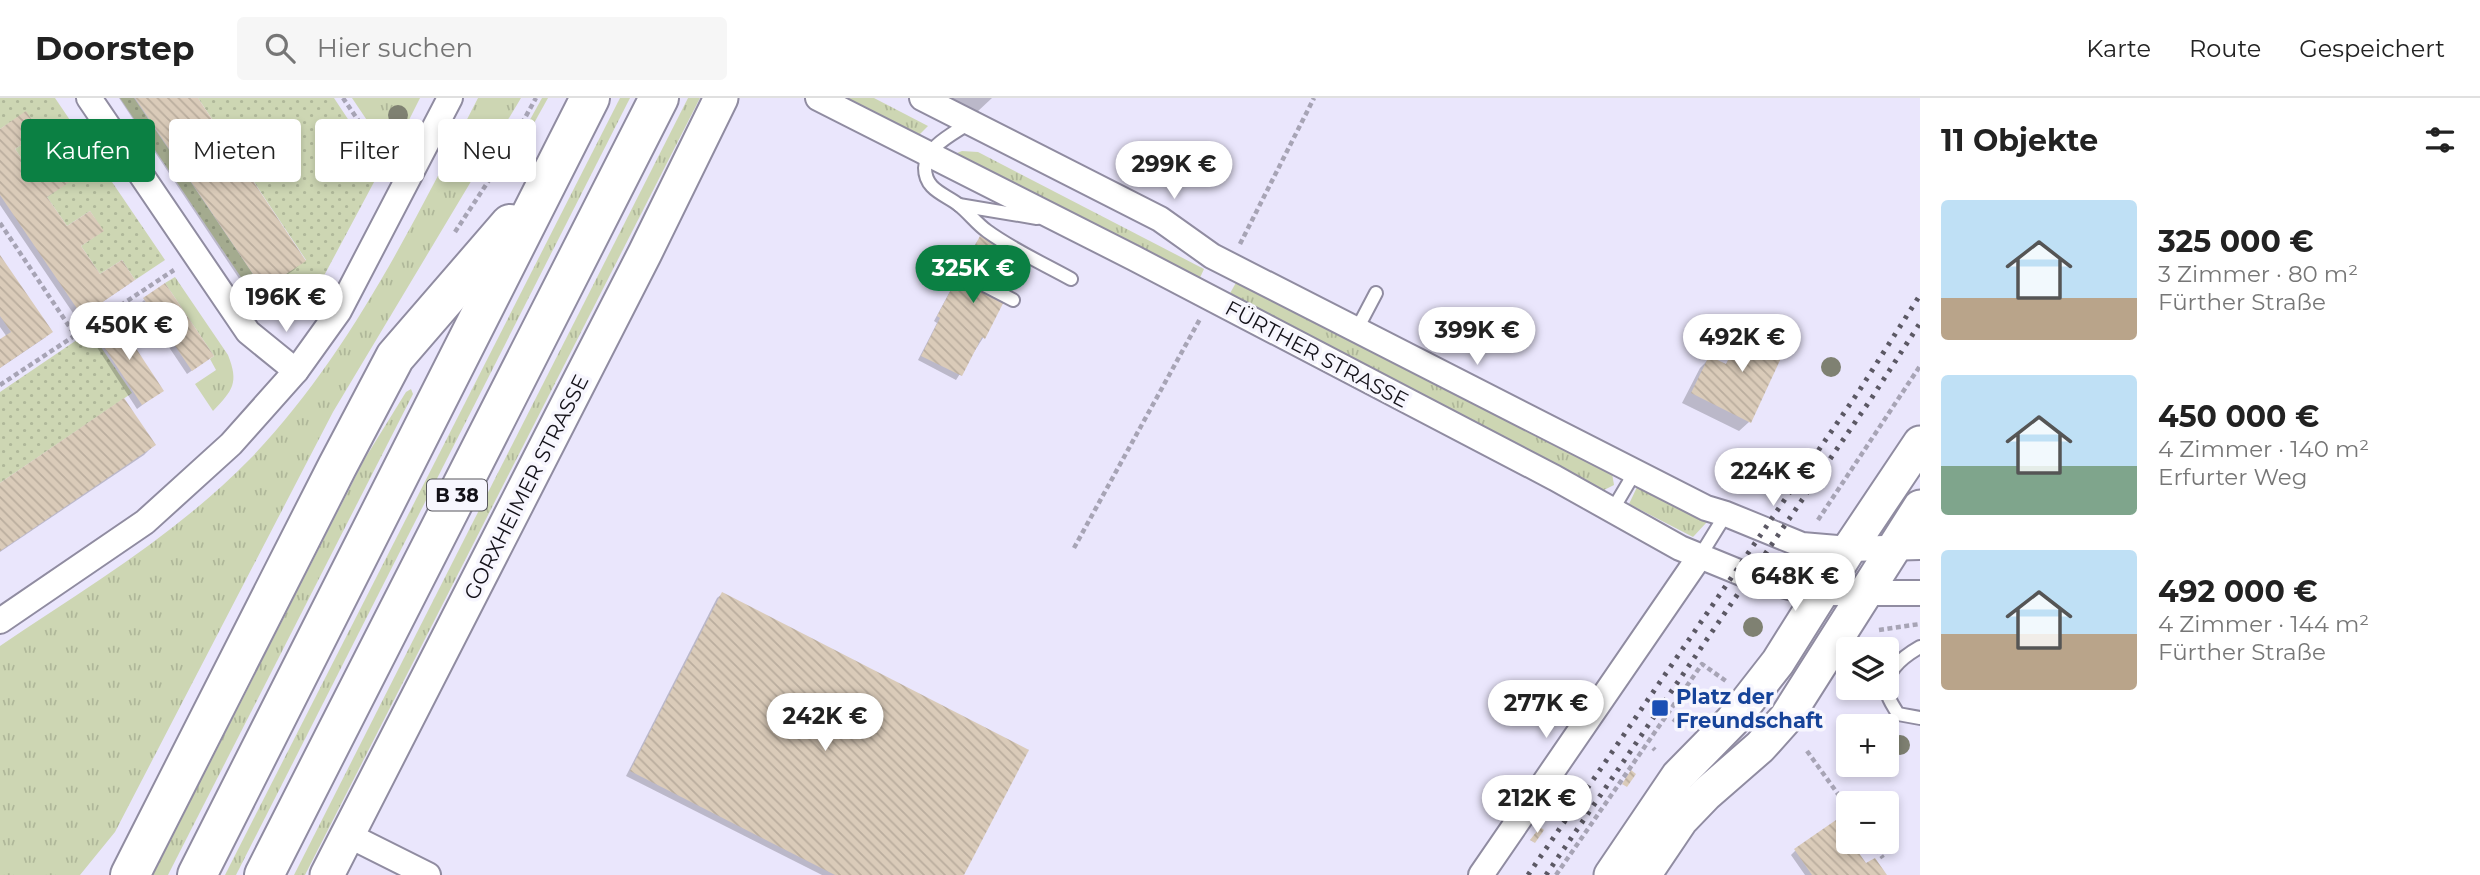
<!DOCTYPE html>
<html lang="de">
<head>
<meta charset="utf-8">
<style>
	body { margin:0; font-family:Montserrat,sans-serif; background:#f6f6f6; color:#222; height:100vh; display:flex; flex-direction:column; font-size:26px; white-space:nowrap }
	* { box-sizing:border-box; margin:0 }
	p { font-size:23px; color:#767676 }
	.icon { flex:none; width:38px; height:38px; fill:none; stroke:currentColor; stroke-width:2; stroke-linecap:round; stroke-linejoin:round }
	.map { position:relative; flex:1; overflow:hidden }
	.panel { display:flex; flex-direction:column; background:#fff; width:560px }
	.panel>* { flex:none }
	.hud { position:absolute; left:21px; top:21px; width:665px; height:63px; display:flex; gap:14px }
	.fabs { position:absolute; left:1836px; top:539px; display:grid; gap:14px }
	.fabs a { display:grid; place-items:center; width:63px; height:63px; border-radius:7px; background:#fff; box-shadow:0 4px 10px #0003; font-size:35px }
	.price { position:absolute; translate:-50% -60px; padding:0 16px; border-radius:24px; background:#fff; color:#222; font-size:23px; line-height:46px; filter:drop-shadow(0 2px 4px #0008) }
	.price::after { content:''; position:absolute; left:50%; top:42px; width:21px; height:16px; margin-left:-10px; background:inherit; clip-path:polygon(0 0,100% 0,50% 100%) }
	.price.selected { background:#0b8043; color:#fff }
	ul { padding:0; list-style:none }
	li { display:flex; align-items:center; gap:21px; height:175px; padding:0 21px }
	li span { display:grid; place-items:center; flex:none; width:196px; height:140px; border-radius:7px; color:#555 }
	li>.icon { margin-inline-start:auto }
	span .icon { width:84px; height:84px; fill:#fffc; stroke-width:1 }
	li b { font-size:30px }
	h2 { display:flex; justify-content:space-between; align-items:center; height:84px; padding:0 21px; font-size:30px }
	.pill { padding:0 24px; border-radius:7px; background:#fff; box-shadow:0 4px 10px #0003; font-size:24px; line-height:63px }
	.pill.selected { background:#0b8043; color:#fff }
	header { display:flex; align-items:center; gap:42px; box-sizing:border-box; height:98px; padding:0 35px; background:#fff; border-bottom:2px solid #e0e0e0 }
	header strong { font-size:33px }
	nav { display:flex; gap:38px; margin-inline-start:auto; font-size:24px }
	.search { width:490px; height:63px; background:#f6f6f6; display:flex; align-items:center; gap:18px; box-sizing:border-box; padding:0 24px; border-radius:7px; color:#767676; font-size:26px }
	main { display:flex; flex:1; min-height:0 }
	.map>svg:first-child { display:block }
	.grass { fill:url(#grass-tufts) }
	.garden { fill:url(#garden-dots) }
	.shadow { fill:#0003 }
	.building { fill:url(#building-back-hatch) }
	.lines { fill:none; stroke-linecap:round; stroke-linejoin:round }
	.lane-casing { stroke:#908ca1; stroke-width:16 }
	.street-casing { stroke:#908ca1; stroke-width:28 }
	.secondary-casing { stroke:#908ca1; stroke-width:37 }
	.highway-casing { stroke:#908ca1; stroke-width:42 }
	.path { stroke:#a7a4b5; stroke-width:4.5; stroke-dasharray:5 3.5; stroke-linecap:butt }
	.lane { stroke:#fff; stroke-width:12 }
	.street { stroke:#fff; stroke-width:24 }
	.secondary { stroke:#fff; stroke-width:33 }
	.highway { stroke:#fff; stroke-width:38 }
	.rail { stroke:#5b5864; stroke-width:5; stroke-dasharray:3.5 7; stroke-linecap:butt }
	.tree { fill:#7f8172 }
	.transit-dot { fill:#1a4fb4; stroke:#f7f6fe; stroke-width:2.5 }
	.labels { text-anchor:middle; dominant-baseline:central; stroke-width:7; stroke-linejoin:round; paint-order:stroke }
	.shield { fill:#f7f6fe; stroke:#57565d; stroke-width:2 }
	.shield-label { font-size:19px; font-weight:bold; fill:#131118 }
	.street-label { font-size:21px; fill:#131118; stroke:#f7f6fe }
	.transit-label { font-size:21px; font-weight:bold; fill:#164399; stroke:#f7f6fe; text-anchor:start }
</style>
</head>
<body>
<header>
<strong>Doorstep</strong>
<div class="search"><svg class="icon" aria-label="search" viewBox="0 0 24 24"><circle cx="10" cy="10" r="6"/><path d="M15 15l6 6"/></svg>Hier suchen</div>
<nav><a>Karte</a><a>Route</a><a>Gespeichert</a></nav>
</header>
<main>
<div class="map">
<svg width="1920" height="777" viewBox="0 0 1920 777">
	<defs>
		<pattern id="grass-tufts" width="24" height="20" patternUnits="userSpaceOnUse" patternTransform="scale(1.75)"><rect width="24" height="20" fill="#cdd6b3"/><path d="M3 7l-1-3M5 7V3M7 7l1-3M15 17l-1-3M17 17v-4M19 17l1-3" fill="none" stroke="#afb799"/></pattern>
		<pattern id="garden-dots" width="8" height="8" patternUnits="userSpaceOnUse" patternTransform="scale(1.75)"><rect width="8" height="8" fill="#cdd6b3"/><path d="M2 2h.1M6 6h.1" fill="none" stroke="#afb799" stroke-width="1.8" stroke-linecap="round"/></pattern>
		<pattern id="building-back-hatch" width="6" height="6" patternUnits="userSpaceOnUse" patternTransform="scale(1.75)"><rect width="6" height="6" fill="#dacbb9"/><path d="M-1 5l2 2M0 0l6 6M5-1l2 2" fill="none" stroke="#baad9e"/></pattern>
	</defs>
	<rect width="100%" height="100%" fill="#eae6fc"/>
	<!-- grass -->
	<g class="grass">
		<polygon points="352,0 420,0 391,58"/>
		<path d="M478,0H521L333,314L115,734L80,777H0V548C86,490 177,436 250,361C349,258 413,126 478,0Z"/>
		<polygon points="542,0 548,0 504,79 506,65"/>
		<polygon points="620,0 630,0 236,777 225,777"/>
		<polygon points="688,0 700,0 305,777 294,777"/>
		<polygon points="841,0 874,0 928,28 917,39"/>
		<polygon points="962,53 978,54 1204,171 1198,184 952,57"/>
		<path d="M175,179L228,257C239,285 233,292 213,313L195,286L216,272L210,261L214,258L165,185Z"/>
		<polygon points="1238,181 1612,375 1614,387 1604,392 1228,199"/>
		<polygon points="411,291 413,296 168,777 153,777 364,362 406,294"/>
		<polygon points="1638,387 1707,424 1693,439 1629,406"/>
	</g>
	<!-- garden -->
	<g class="garden">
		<polygon points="0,0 55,0 165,162 135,182 122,162 100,176 81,148 103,133 90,113 67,128 47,99 71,82 59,65 35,80 15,51 40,34 26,14 0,31"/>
		<path d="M120,0H134L263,191L306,162L198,0H334L381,71L311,202C288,225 274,215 253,197Z"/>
		<polygon points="90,233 132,295 0,385 0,294"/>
	</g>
	<!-- shadow -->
	<g class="shadow">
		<polygon points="119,0 195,0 304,162 294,172 252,200"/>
		<polygon points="949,0 992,0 977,14"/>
		<polygon points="0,33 34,83 69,83 46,100 100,179 129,186 77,221 0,107"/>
		<polygon points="980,140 983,240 956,282 918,262 937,225 934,223 976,145"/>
		<polygon points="0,160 46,239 0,270 0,243 7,239 0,229"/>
		<polygon points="144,202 207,262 187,276 140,206"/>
		<polygon points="1748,227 1749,324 1739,333 1682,305 1700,270 1710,260 1725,268"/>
		<polygon points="96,236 161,293 137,311 91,240"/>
		<polygon points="154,347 144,357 0,454 0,387"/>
		<polygon points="1799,352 1803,354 1794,361 1793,359"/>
		<polygon points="722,496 963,777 822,777 626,678 717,500"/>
		<polygon points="1848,743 1866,768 1885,777 1805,777 1791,757 1795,753"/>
	</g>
	<!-- building -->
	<g class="building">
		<polygon points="135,0 198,0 306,163 263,191"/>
		<polygon points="26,13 40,34 15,51 35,80 59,64 71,83 47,99 67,128 90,113 104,133 81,148 100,176 122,162 135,182 82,218 0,97 0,31"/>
		<polygon points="980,138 1021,157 1024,164 985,241 982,239 962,278 921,258 940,220 937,218"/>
		<polygon points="0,157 53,234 0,270 0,241 11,234 0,218"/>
		<polygon points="165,185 214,258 192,273 143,200"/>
		<polygon points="116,220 164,293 142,307 95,235"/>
		<polygon points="1747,225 1788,245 1751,325 1691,295 1709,258 1726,266"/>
		<polygon points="124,300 156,347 0,453 0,385"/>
		<polygon points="722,494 1029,652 964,777 835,777 630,673"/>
		<polygon points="1631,672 1636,676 1627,689 1622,686"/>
		<polygon points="1836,722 1848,740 1848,744 1851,744 1866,765 1875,760 1887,777 1812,777 1794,751"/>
		<polygon points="1540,729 1544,732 1535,745 1530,742"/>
	</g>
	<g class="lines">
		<defs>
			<g id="lane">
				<path d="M969,25C953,36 926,48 925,70C925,92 945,96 959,107C969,115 977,126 987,133C1013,152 1044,166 1071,181"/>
				<polyline points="959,107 1037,120"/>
				<polyline points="932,160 1013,202"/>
				<polyline points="1356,233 1376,195"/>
				<polyline points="1613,411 1629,384 1631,373"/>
				<polyline points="1700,458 1726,416"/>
				<path d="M1920,549C1904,558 1884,573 1887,594C1888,601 1894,609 1898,616L1920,620"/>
			</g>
			<g id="street">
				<polyline points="89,0 248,234 296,273"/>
				<polyline points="818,0 1134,160 1555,380 1680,450 1751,479 1813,495 1920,495"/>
				<polyline points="922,0 1160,121 1212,158 1706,410 1726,416 1802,447 1849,451 1920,449"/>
				<polyline points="0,523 145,424 231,346 296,273 339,213 450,0"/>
				<polyline points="348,737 428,777"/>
				<polyline points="1481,777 1700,458"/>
			</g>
			<g id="secondary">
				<polyline points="327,777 645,155 721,0"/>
				<polyline points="1611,777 1678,678 1732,623 1778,564 1849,451 1920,345"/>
				<polyline points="1644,777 1681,722 1706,696 1760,649 1786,620 1920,409"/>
			</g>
			<g id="highway">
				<polyline points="130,777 337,369 395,259 510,126"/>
				<polyline points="197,777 590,0"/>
				<polyline points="264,777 659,0"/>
			</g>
		</defs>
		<!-- lane casing -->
		<use href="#lane" class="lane-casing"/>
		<!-- street casing -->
		<use href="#street" class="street-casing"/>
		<!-- secondary casing -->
		<use href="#secondary" class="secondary-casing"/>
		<!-- highway casing -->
		<use href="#highway" class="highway-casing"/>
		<!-- path -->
		<g class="path">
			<polyline points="343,0 388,66"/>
			<polyline points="0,125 75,237"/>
			<polyline points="455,134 497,70 536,0"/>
			<polyline points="1240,146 1314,0"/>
			<polyline points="0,287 174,172"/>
			<polyline points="1818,422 1920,268"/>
			<polyline points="1074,450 1200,221"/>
			<polyline points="1879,532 1920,526"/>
			<polyline points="1673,621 1677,624"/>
			<polyline points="1653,650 1655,652"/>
			<polyline points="1807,653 1848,710"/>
			<polyline points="1871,744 1883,760"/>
			<polyline points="1556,777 1702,566 1726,583"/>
		</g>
		<!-- lane -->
		<use href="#lane" class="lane"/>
		<!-- street -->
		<use href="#street" class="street"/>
		<!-- secondary -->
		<use href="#secondary" class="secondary"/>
		<!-- highway -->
		<use href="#highway" class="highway"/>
		<!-- rail -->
		<g class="rail">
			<polyline points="1528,777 1859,293 1920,197"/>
			<polyline points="1546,777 1871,301 1920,225"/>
		</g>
	</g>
	<!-- trees -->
	<g class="tree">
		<circle cx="398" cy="17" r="10"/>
		<circle cx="389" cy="37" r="10"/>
		<circle cx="1831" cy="269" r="10"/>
		<circle cx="1753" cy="529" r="10"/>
		<circle cx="1900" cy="647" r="10"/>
	</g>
	<!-- markers -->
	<rect class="transit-dot" x="1651" y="601" width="18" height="18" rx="3.5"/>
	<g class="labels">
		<!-- shield labels -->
		<rect class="shield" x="427" y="381.5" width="60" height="31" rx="5"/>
		<g class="shield-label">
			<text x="457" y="397">B 38</text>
		</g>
		<!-- street labels -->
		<g class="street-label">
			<text transform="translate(1317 256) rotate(28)">FÜRTHER STRASSE</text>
			<text transform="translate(526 389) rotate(-63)">GORXHEIMER STRASSE</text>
		</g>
		<!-- transit labels -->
		<g class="transit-label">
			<text x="1676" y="598">Platz der<tspan x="1676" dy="24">Freundschaft</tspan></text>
		</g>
	</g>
</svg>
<div class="fabs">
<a><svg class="icon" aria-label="layers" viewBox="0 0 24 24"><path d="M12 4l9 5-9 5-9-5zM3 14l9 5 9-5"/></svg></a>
<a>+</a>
<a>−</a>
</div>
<b class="price" style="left:1174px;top:103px">299K €</b>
<b class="price selected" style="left:973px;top:207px">325K €</b>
<b class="price" style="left:286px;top:236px">196K €</b>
<b class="price" style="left:129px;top:264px">450K €</b>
<b class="price" style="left:1477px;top:269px">399K €</b>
<b class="price" style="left:1742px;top:276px">492K €</b>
<b class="price" style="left:1773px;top:410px">224K €</b>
<b class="price" style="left:1795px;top:515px">648K €</b>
<b class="price" style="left:1546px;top:642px">277K €</b>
<b class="price" style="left:825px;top:655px">242K €</b>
<b class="price" style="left:1537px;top:737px">212K €</b>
<div class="hud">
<a class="pill selected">Kaufen</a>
<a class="pill">Mieten</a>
<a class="pill">Filter</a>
<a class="pill">Neu</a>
</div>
</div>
<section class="panel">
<h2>11 Objekte<svg class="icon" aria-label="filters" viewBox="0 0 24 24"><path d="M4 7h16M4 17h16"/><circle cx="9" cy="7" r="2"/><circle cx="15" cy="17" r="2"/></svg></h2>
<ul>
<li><span style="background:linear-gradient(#bfe0f5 70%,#b9a48a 0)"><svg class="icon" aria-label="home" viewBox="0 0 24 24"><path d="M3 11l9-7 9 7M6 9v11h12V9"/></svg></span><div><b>325 000 €</b><p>3 Zimmer · 80 m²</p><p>Fürther Straße</p></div></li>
<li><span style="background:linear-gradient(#bfe0f5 65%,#7fa58c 0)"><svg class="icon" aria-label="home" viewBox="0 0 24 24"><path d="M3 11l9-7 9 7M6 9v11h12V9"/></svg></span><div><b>450 000 €</b><p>4 Zimmer · 140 m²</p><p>Erfurter Weg</p></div></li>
<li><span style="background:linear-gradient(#bfe0f5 60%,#b9a48a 0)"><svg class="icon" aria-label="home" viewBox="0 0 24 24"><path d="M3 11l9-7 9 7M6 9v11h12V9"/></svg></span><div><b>492 000 €</b><p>4 Zimmer · 144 m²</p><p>Fürther Straße</p></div></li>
</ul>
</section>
</main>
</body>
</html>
